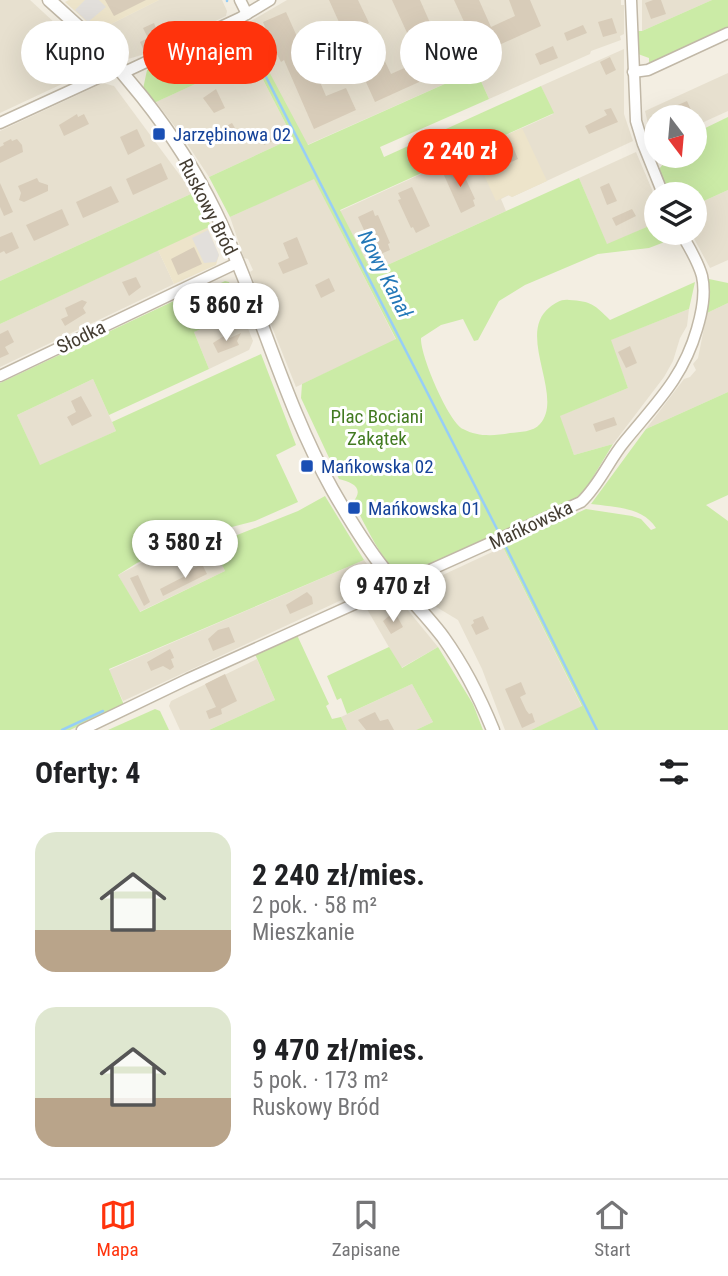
<!DOCTYPE html>
<html lang="pl">
<head>
<meta charset="utf-8">
<style>
	body { margin:0; font-family:"Roboto Condensed",sans-serif; background:#f2f2f2; color:#202124; height:100vh; display:flex; flex-direction:column; font-size:26px; white-space:nowrap }
	* { box-sizing:border-box; margin:0 }
	p { font-size:23px; color:#757577 }
	.icon { flex:none; width:38px; height:38px; fill:none; stroke:currentColor; stroke-width:2; stroke-linecap:round; stroke-linejoin:round }
	.map { position:relative; height:730px; overflow:hidden }
	.panel { display:flex; flex-direction:column; background:#fff; flex:1 }
	.panel>* { flex:none }
	.banner { position:absolute; left:21px; top:21px; width:686px; height:63px; display:flex; gap:14px }
	.needle { width:46px; rotate:164deg }
	.tools { position:absolute; left:644px; top:105px; display:grid; gap:14px }
	.tools a { display:grid; place-items:center; width:63px; height:63px; border-radius:50%; background:#fff; box-shadow:0 7px 28px #0002; font-size:35px }
	.price { position:absolute; translate:-50% -60px; padding:0 16px; border-radius:24px; background:#fff; color:#222; font-size:23px; line-height:46px; filter:drop-shadow(0 2px 4px #0008) }
	.price::after { content:''; position:absolute; left:50%; top:42px; width:21px; height:16px; margin-left:-10px; background:inherit; clip-path:polygon(0 0,100% 0,50% 100%) }
	.price.active { background:#ff330c; color:#fff }
	ul { padding:0; list-style:none }
	li { display:flex; align-items:center; gap:21px; height:175px; padding:0 35px }
	li span { display:grid; place-items:center; flex:none; width:196px; height:140px; border-radius:21px; color:#555 }
	li>.icon { margin-inline-start:auto }
	span .icon { width:84px; height:84px; fill:#fffc; stroke-width:1 }
	li b { font-size:30px }
	h2 { display:flex; justify-content:space-between; align-items:center; height:84px; padding:0 35px; font-size:30px }
	.pill { padding:0 24px; border-radius:32px; background:#fff; box-shadow:0 7px 28px #0002; font-size:24px; line-height:63px }
	.pill.active { background:#ff330c; color:#fff }
	.tab-bar { display:flex; justify-content:space-around; align-items:center; height:98px; border-top:2px solid #e0e0e0; background:#fff; font-size:19px; color:#757577 }
	.tab-bar a { display:grid; justify-items:center; gap:4px }
	.tab-bar .active { color:#ff330c }
	.map>svg:first-child { display:block }
	.residential { fill:#e7e0cf }
	.education { fill:#ede4ca }
	.green { fill:#cbeba6 }
	.parking { fill:#e2dfdb }
	.lines { fill:none; stroke-linecap:round; stroke-linejoin:round }
	.stream { stroke:#97cef6; stroke-width:2.5 }
	.building { fill:#d8ccb9 }
	.minor-casing { stroke:#c1b8a7; stroke-width:13 }
	.tertiary-casing { stroke:#c1b8a7; stroke-width:15 }
	.minor { stroke:#fff; stroke-width:10 }
	.tertiary { stroke:#fff; stroke-width:12 }
	.transit-dot { fill:#1a4fb4; stroke:#fff; stroke-width:2.5 }
	.labels { text-anchor:middle; dominant-baseline:central; stroke-width:6; stroke-linejoin:round; paint-order:stroke }
	.transit-label { font-size:19px; fill:#164399; stroke:#fff; text-anchor:start }
	.street-label { font-size:19px; fill:#443d32; stroke:#fff }
	.park-label { font-size:19px; fill:#427a21; stroke:#fff }
	.water-label { font-size:21px; font-style:italic; fill:#2378b8; stroke:#fff }
</style>
</head>
<body>
<div class="map">
<svg width="728" height="730" viewBox="0 0 728 730">
	<rect width="100%" height="100%" fill="#f3eee2"/>
	<!-- residential -->
	<g class="residential">
		<polygon points="0,0 30,0 96,61 92,70 0,113"/>
		<polygon points="159,0 222,0 227,11 226,16 145,54 128,59 119,56 97,31"/>
		<polygon points="287,0 621,0 621,5 624,5 624,34 620,36 621,40 591,51 590,54 489,99 476,70 307,145 244,25"/>
		<polygon points="642,0 712,0 642,31"/>
		<polygon points="624,49 624,114 633,141 512,197 509,195 501,199 506,211 372,272 340,211 553,114 541,86"/>
		<polygon points="252,58 293,138 209,177 182,136 156,102"/>
		<polygon points="728,73 728,111 695,126 695,117 656,117 656,140 650,132 645,111"/>
		<polygon points="103,83 114,86 193,193 0,281 0,131"/>
		<polygon points="636,152 656,199 656,223 607,245 579,178"/>
		<polygon points="314,178 396,340 296,387 250,272 253,270 248,259 244,258 230,217"/>
		<polygon points="728,190 728,260 710,268 691,233 695,233 695,205"/>
		<polygon points="158,250 174,284 0,367 0,324"/>
		<polygon points="728,303 728,392 646,429 684,379 690,377 696,370 693,364 698,358 707,313"/>
		<polygon points="689,309 687,326 680,338 673,361 664,377 613,444 574,455 559,416 628,388 610,340"/>
		<polygon points="241,311 253,341 249,350 209,369 194,332"/>
		<polygon points="93,379 116,431 40,466 17,415"/>
		<polygon points="189,538 197,552 212,545 225,571 139,612 118,575"/>
		<polygon points="503,547 582,707 531,730 505,730 482,669 458,620 428,602 432,580"/>
		<polygon points="364,560 376,576 374,585 123,701 109,670"/>
		<polygon points="389,601 402,603 438,647 401,668 367,609"/>
		<polygon points="257,659 275,700 209,730 180,730 169,706 171,701"/>
		<polygon points="412,684 433,722 416,730 347,730 341,717"/>
	</g>
	<!-- education -->
	<g class="education">
		<polygon points="69,0 159,0 97,31 65,2"/>
		<polygon points="522,128 547,181 512,197 508,195 496,201 473,151"/>
		<polygon points="207,227 219,255 216,265 174,284 158,250"/>
	</g>
	<!-- green -->
	<g class="green">
		<polygon points="712,0 728,0 728,27 649,64 649,58 638,54 637,31 642,31"/>
		<path d="M236,28L239,33L247,30L308,145L476,70L489,99L380,147L384,157L541,86L554,113L340,210L372,272L579,178L607,244L656,223V233H672L674,236L662,243L649,248L598,254L525,285L499,301L478,340L474,341L463,319L441,325L421,338C420,355 448,421 463,429C478,437 494,436 510,433C520,432 533,432 540,424C565,396 515,334 550,307C556,303 561,299 569,300C591,301 595,305 610,320L695,282L689,309L611,340L628,388L560,416L574,455L613,444L587,487L576,498L412,574C411,574 403,575 402,575C387,573 361,516 353,502C365,488 352,482 339,479L301,398L302,384L396,339L314,179L230,217L209,177L293,138L252,58L154,103L143,89L147,70Z"/>
		<polygon points="728,117 728,190 695,205 695,194 669,194 659,169 670,156 695,156 695,133"/>
		<polygon points="193,193 211,226 0,324 0,281"/>
		<polygon points="709,279 728,283 728,303 707,313"/>
		<polygon points="225,281 229,282 241,311 194,332 209,369 109,415 93,379 17,415 40,465 116,431 112,422 261,354 296,445 276,455 298,502 255,521 189,538 137,563 118,575 140,612 225,571 212,545 298,511 325,496 364,560 109,669 124,705 70,730 0,730 0,383 178,299 180,303"/>
		<path d="M728,392V495L706,505L728,521V730H531L582,706L503,547L586,509L632,516L641,519L651,530L656,528C643,507 614,507 591,504L646,429Z"/>
		<polygon points="297,635 329,704 326,706 332,719 341,717 347,730 209,730 275,700 255,654"/>
		<polygon points="389,647 402,668 438,647 473,704 483,730 416,730 433,722 412,684 347,714 341,698 337,700 327,676"/>
		<polygon points="155,709 160,711 169,730 108,730"/>
	</g>
	<!-- parking -->
	<g class="parking">
		<polygon points="85,0 99,0 106,7 88,22 75,10"/>
		<polygon points="208,230 219,255 216,262 204,263 192,238"/>
	</g>
	<g class="lines">
		<!-- stream -->
		<g class="stream">
			<polyline points="227,0 227,1"/>
			<polyline points="243,32 498,531"/>
			<polyline points="506,547 597,730"/>
			<polyline points="62,730 103,711"/>
		</g>
	</g>
	<!-- building -->
	<g class="building">
		<polygon points="105,0 146,0 114,16"/>
		<polygon points="329,0 358,0 369,23 367,24 391,74 420,61 392,0 420,0 450,68 375,102"/>
		<polygon points="454,0 479,0 491,27 515,16 509,0 530,0 541,26 479,54"/>
		<polygon points="653,0 661,0 666,14 651,19 645,3"/>
		<polygon points="286,12 299,41 319,32 329,53 311,61 326,96 346,88 356,110 314,129 284,60 281,62 271,43 263,22"/>
		<polygon points="612,18 617,33 603,37 598,22"/>
		<polygon points="154,23 156,28 159,26 163,35 160,36 162,42 144,51 140,42 148,38 143,28"/>
		<polygon points="583,25 587,33 567,41 564,33"/>
		<polygon points="553,46 558,58 540,65 535,54"/>
		<polygon points="42,50 44,54 48,52 52,61 48,63 49,66 30,73 25,62 33,59 31,55"/>
		<polygon points="610,57 616,70 606,75 600,62"/>
		<polygon points="216,89 225,108 214,113 203,98"/>
		<polygon points="687,101 692,112 686,115 681,117 650,117"/>
		<polygon points="611,108 618,122 589,134 585,126 607,115 604,110"/>
		<polygon points="77,114 78,117 84,114 89,124 64,136 59,125"/>
		<polygon points="232,123 238,133 224,140 219,130"/>
		<polygon points="280,128 284,136 264,145 260,136"/>
		<polygon points="137,129 145,146 128,155 120,137"/>
		<polygon points="11,139 12,141 17,139 22,145 23,152 0,163 0,147 4,145 3,143"/>
		<polygon points="510,140 518,159 489,172 480,153"/>
		<polygon points="161,163 168,179 133,195 126,179"/>
		<polygon points="457,167 460,172 462,171 475,199 473,200 475,206 461,213 443,173"/>
		<polygon points="37,178 39,182 48,185 48,191 24,202 19,200 21,193 18,186"/>
		<polygon points="0,183 13,212 4,216 0,207"/>
		<polygon points="609,183 617,201 607,205 600,187"/>
		<polygon points="111,186 119,202 83,218 76,202"/>
		<polygon points="412,187 430,226 416,233 413,227 411,228 398,200 401,199 398,193"/>
		<polygon points="62,209 69,225 34,241 26,225"/>
		<polygon points="632,209 636,216 616,226 612,218"/>
		<polygon points="373,210 375,216 378,215 390,243 388,244 390,250 376,256 358,217"/>
		<polygon points="12,232 19,248 6,254 4,251 0,253 0,237"/>
		<polygon points="297,237 308,264 283,274 278,263 289,258 283,243"/>
		<polygon points="194,247 202,264 178,275 171,259"/>
		<polygon points="136,277 141,287 129,296 122,282"/>
		<polygon points="329,278 335,291 321,298 315,285"/>
		<polygon points="82,300 87,302 83,308 86,313 65,326 61,319 68,316 65,308"/>
		<polygon points="8,330 14,342 5,347 9,354 0,358 0,334"/>
		<polygon points="241,333 237,341 239,345 218,353 213,343 227,334 230,338"/>
		<polygon points="630,346 637,363 626,368 618,352"/>
		<polygon points="81,396 92,416 72,426 67,417 76,412 71,401"/>
		<polygon points="614,417 617,425 596,432 593,424"/>
		<polygon points="202,564 207,574 163,596 160,589 189,574 188,571"/>
		<polygon points="138,575 150,602 144,606 130,578"/>
		<polygon points="307,592 312,597 313,604 290,614 286,605"/>
		<polygon points="389,616 393,618 397,616 403,627 391,634 383,621"/>
		<polygon points="483,616 489,629 476,635 471,625 474,623 473,620"/>
		<polygon points="229,627 235,642 213,651 208,639 218,630"/>
		<polygon points="170,649 173,655 174,658 171,659 174,667 170,670 163,666 151,671 147,662"/>
		<polygon points="225,674 237,701 221,709 222,714 209,719 206,711 216,707 205,684"/>
		<polygon points="521,682 526,694 520,697 526,710 529,714 532,713 535,722 522,728 505,689"/>
		<polygon points="375,712 380,721 388,719 394,730 366,730 358,720"/>
	</g>
	<g class="lines">
		<defs>
			<g id="minor">
				<polyline points="240,0 247,14"/>
				<polyline points="631,0 636,121 643,144 663,194"/>
				<polyline points="633,72 648,70 728,33"/>
				<polyline points="0,123 111,72 129,70 240,18 270,0"/>
				<polyline points="0,376 237,263"/>
				<path d="M82,730L188,679L581,502C600,484 609,460 625,441C656,403 683,378 697,329C702,312 706,294 702,276C698,261 689,247 681,233"/>
			</g>
			<path id="tertiary" d="M49,0C115,56 177,133 215,211C259,302 283,401 332,489C348,517 364,544 384,569C403,592 425,613 443,637C463,665 480,698 493,730"/>
		</defs>
		<!-- minor casing -->
		<use href="#minor" class="minor-casing"/>
		<!-- tertiary casing -->
		<use href="#tertiary" class="tertiary-casing"/>
		<!-- minor -->
		<use href="#minor" class="minor"/>
		<!-- tertiary -->
		<use href="#tertiary" class="tertiary"/>
	</g>
	<!-- markers -->
	<g class="transit-dot">
		<rect x="152" y="127" width="14" height="14" rx="3.5"/>
		<rect x="300" y="459" width="14" height="14" rx="3.5"/>
		<rect x="347" y="501" width="14" height="14" rx="3.5"/>
	</g>
	<g class="labels">
		<!-- transit labels -->
		<g class="transit-label">
			<text x="173" y="134">Jarzębinowa 02</text>
			<text x="321" y="466">Mańkowska 02</text>
			<text x="368" y="508">Mańkowska 01</text>
		</g>
		<!-- street labels -->
		<g class="street-label">
			<text transform="translate(208 207) rotate(63)">Ruskowy Bród</text>
			<text transform="translate(81 337) rotate(-26)">Słodka</text>
			<text transform="translate(531 525) rotate(-25)">Mańkowska</text>
		</g>
		<!-- park labels -->
		<g class="park-label">
			<text x="377" y="416">Plac Bociani<tspan x="377" dy="22">Zakątek</tspan></text>
		</g>
		<!-- water labels -->
		<g class="water-label">
			<text transform="translate(385 274) rotate(63)">Nowy Kanał</text>
		</g>
	</g>
</svg>
<div class="tools">
<a><svg class="needle" viewBox="-14 -14 28 28"><path d="M0-13l5 13h-10z" fill="#e53935"/><path d="M0 13l5-13h-10z" fill="#757577"/></svg></a>
<a><svg class="icon" aria-label="layers" viewBox="0 0 24 24"><path d="M12 4l9 5-9 5-9-5zM3 14l9 5 9-5"/></svg></a>
</div>
<b class="price active" style="left:460px;top:189px">2 240 zł</b>
<b class="price" style="left:226px;top:343px">5 860 zł</b>
<b class="price" style="left:185px;top:580px">3 580 zł</b>
<b class="price" style="left:393px;top:624px">9 470 zł</b>
<div class="banner">
<a class="pill">Kupno</a>
<a class="pill active">Wynajem</a>
<a class="pill">Filtry</a>
<a class="pill">Nowe</a>
</div>
</div>
<section class="panel">
<h2>Oferty: 4<svg class="icon" aria-label="filters" viewBox="0 0 24 24"><path d="M4 7h16M4 17h16"/><circle cx="9" cy="7" r="2"/><circle cx="15" cy="17" r="2"/></svg></h2>
<ul>
<li><span style="background:linear-gradient(#dfe7d0 70%,#b9a48a 0)"><svg class="icon" aria-label="home" viewBox="0 0 24 24"><path d="M3 11l9-7 9 7M6 9v11h12V9"/></svg></span><div><b>2 240 zł/mies.</b><p>2 pok. · 58 m²</p><p>Mieszkanie</p></div></li>
<li><span style="background:linear-gradient(#dfe7d0 65%,#b9a48a 0)"><svg class="icon" aria-label="home" viewBox="0 0 24 24"><path d="M3 11l9-7 9 7M6 9v11h12V9"/></svg></span><div><b>9 470 zł/mies.</b><p>5 pok. · 173 m²</p><p>Ruskowy Bród</p></div></li>
</ul>
</section>
<nav class="tab-bar">
<a class="active"><svg class="icon" aria-label="map" viewBox="0 0 24 24"><path d="M3 6l6-2 6 2 6-2v14l-6 2-6-2-6 2zM9 4v14M15 6v14"/></svg>Mapa</a>
<a><svg class="icon" aria-label="saved" viewBox="0 0 24 24"><path d="M7 4h10v16l-5-4-5 4z"/></svg>Zapisane</a>
<a><svg class="icon" aria-label="home" viewBox="0 0 24 24"><path d="M3 11l9-7 9 7M6 9v11h12V9"/></svg>Start</a>
</nav>
</body>
</html>
